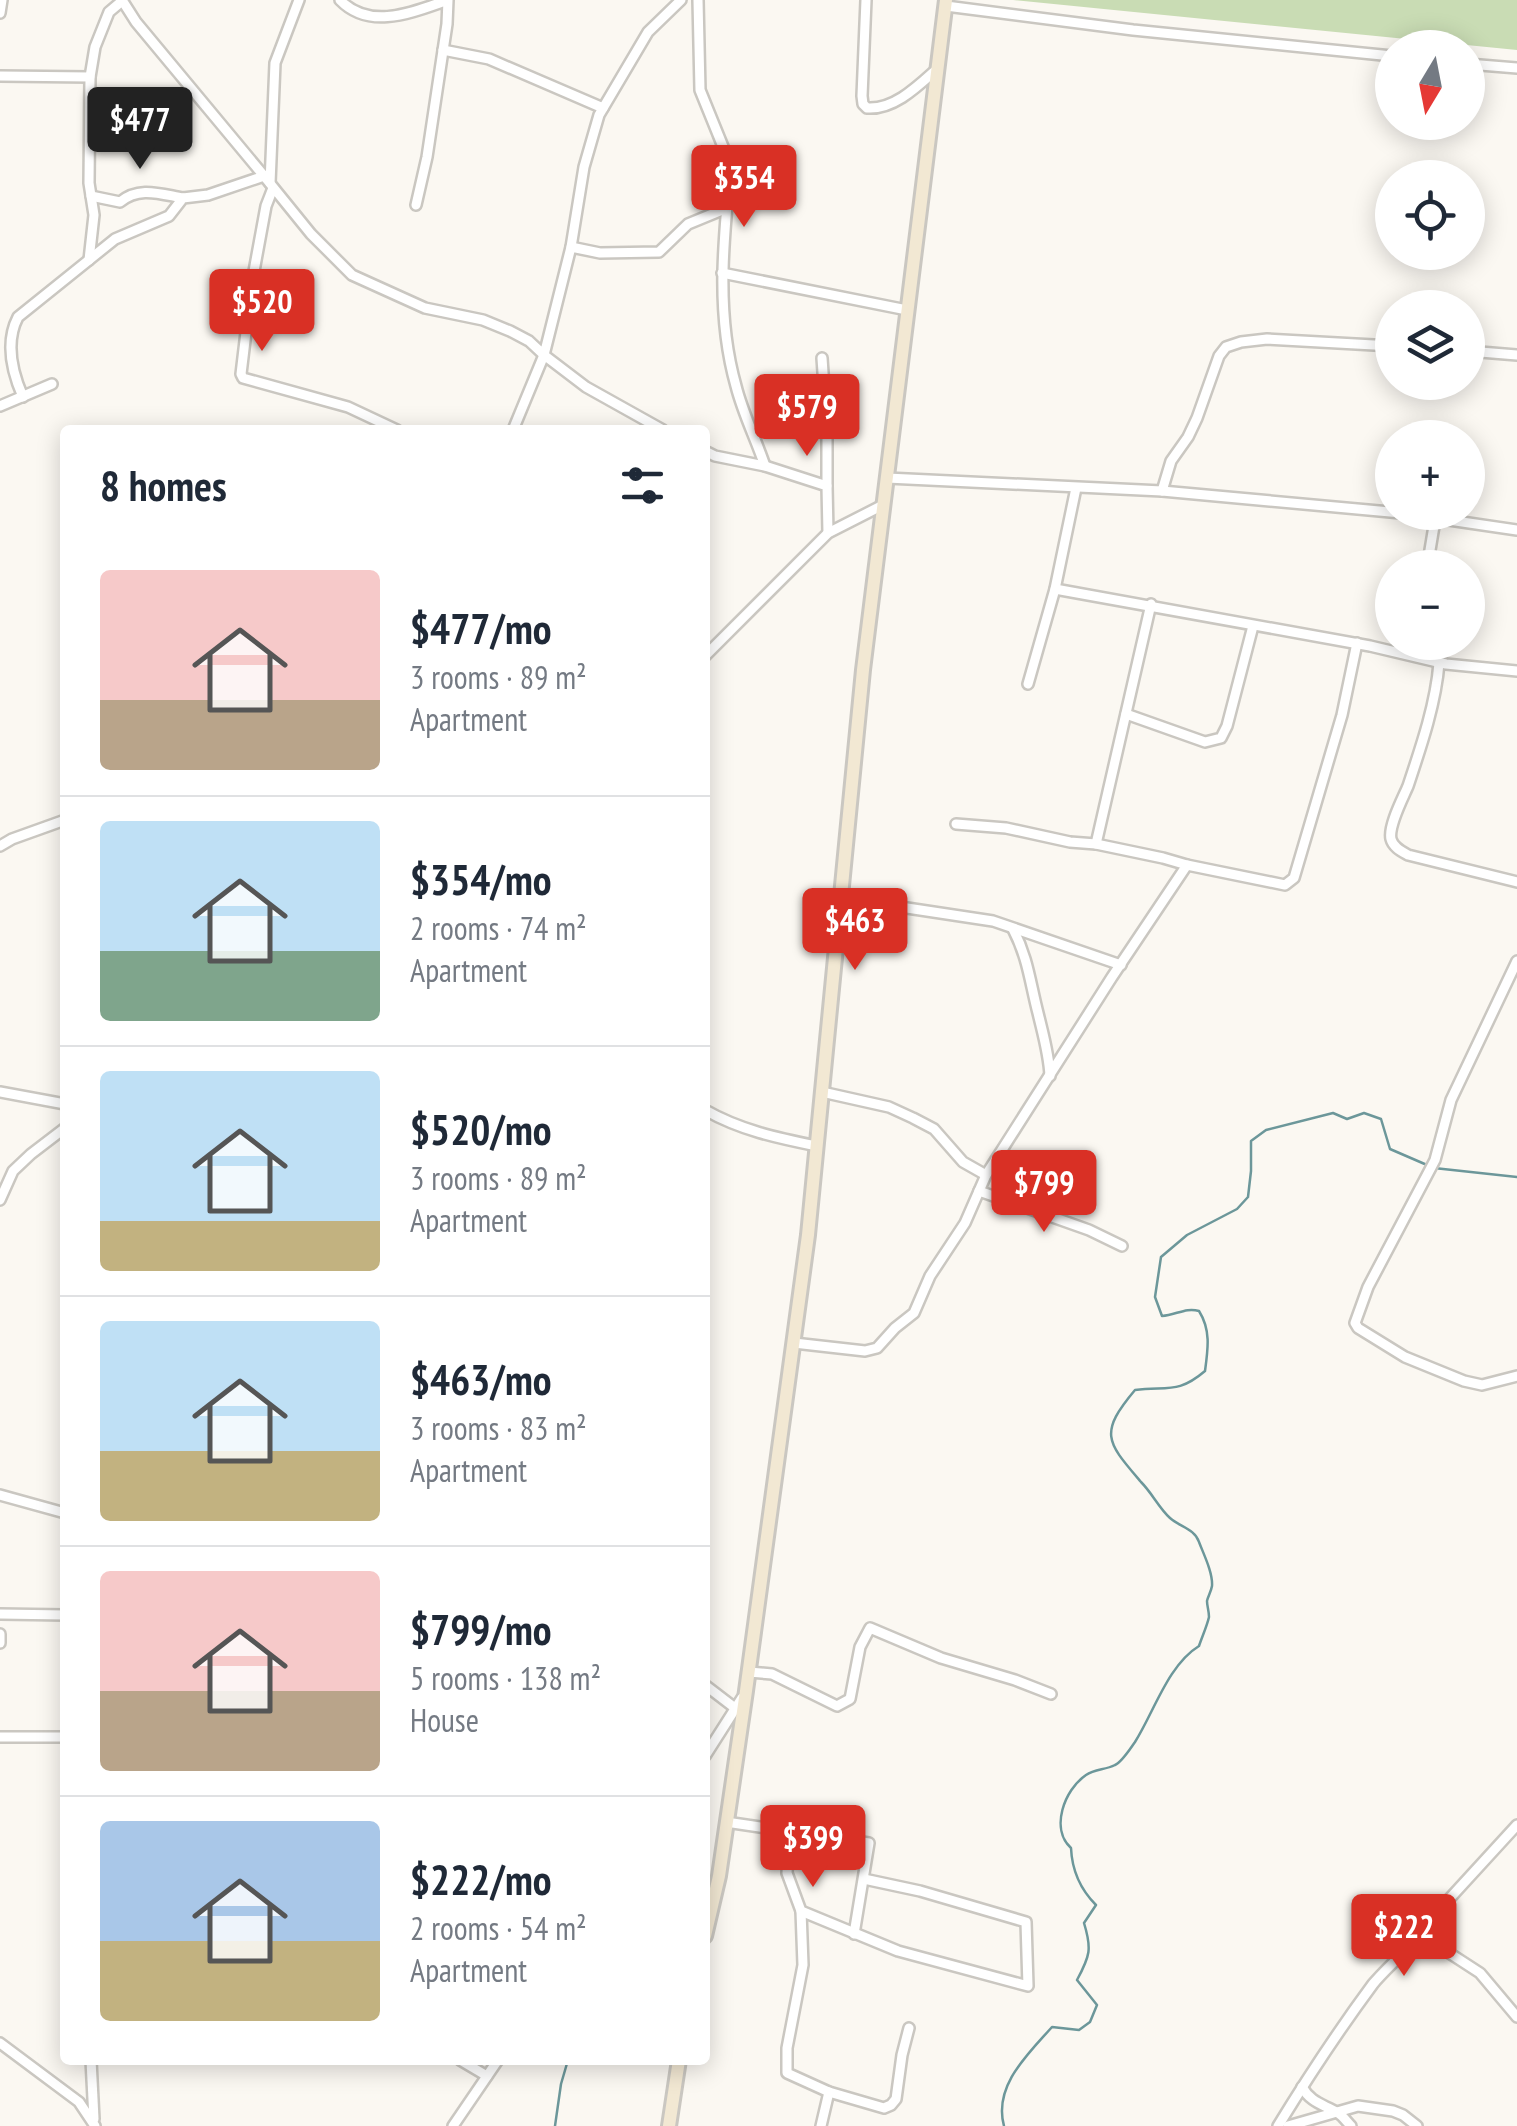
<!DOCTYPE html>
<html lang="en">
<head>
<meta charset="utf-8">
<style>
	body { margin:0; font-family:"PT Sans Narrow",sans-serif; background:#f6f6f7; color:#1f2937; height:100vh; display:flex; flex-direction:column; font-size:38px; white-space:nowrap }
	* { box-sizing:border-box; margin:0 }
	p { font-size:32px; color:#747a83 }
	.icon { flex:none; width:55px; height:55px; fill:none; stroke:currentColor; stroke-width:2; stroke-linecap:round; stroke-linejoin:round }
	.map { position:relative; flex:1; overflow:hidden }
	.drawer { position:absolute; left:60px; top:425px; width:650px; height:1640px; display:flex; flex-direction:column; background:#fff; border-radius:10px; box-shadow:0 5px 25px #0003 }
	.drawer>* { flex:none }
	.needle { width:65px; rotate:190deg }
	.controls { position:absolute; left:1375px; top:30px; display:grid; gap:20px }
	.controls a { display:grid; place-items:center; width:110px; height:110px; border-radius:50%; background:#fff; box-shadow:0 5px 25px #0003; font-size:50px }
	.price { position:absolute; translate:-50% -85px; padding:0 22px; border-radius:10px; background:#d93025; color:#fff; font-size:32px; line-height:65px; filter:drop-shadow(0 2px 5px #0008) }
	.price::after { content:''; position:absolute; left:50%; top:60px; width:30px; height:22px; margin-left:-15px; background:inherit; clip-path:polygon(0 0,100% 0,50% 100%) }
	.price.selected { background:#222; color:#fff }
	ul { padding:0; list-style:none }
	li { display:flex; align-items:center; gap:30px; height:250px; padding:0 40px }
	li+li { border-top:2px solid #e0e1e3 }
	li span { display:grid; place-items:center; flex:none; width:280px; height:200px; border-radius:10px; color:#555 }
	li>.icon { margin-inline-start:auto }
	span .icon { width:120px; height:120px; fill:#fffc; stroke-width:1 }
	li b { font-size:42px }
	h2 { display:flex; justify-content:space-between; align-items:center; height:120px; padding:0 40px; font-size:42px }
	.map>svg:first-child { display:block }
	.green { fill:#c9dcb4 }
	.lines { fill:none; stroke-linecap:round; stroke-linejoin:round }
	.stream { stroke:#6c979a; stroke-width:2.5 }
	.street-casing { stroke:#cac7c1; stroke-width:14 }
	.secondary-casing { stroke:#cac7c1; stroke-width:18 }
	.street { stroke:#fff; stroke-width:9 }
	.secondary { stroke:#f2e8d3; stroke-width:12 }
</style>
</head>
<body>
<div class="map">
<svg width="1517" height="2126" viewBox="0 0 1517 2126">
	<rect width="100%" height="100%" fill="#fbf8f2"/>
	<!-- green -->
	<polygon class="green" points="1013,0 1517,0 1517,50"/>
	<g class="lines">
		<!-- stream -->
		<g class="stream">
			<polyline points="1434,1168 1517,1177"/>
			<polyline points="555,2126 561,2084 568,2060"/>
			<path d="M1004,2126C993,2086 1028,2054 1052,2027L1079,2030L1090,2022L1097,2005L1077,1980C1090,1956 1092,1949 1084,1923L1096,1905C1080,1889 1072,1871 1071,1848C1050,1829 1064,1790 1086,1775C1095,1769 1105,1770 1115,1765C1122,1762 1130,1749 1135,1742C1154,1712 1168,1665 1199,1646C1202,1637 1207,1626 1209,1617C1209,1611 1207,1606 1207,1601C1208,1596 1211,1592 1212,1586C1213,1573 1204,1555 1199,1542C1195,1529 1180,1527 1170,1518C1159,1508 1152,1493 1141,1482C1107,1442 1098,1434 1135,1390C1168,1386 1178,1394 1205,1371C1208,1349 1211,1330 1199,1311C1186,1307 1176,1315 1162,1316L1155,1297L1161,1257L1187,1235L1237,1209L1248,1197L1251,1171V1141L1266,1130L1333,1113L1347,1119L1364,1113L1381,1119L1390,1149L1427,1165"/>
		</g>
		<defs>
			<g id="street">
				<path d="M340,0C370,31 413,12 448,0L447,24L427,157L416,205"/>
				<path d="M698,0L700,90L728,159L730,172C723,244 716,316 736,386C743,414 756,439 765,466"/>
				<path d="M866,0L862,96L863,104L867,108C894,110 918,86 937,69"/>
				<polyline points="946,6 1133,30 1392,56"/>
				<polyline points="0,13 2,0"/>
				<polyline points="443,50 489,59 603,108"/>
				<polyline points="1468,64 1517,68"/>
				<polyline points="0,76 90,77"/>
				<polyline points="264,176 311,234 352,275 425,308 483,320 510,331 529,341 544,355 571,247 584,167 599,115 648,32 681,0"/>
				<polyline points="270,183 275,63 299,0"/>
				<polyline points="273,188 266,206 252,282 241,374 243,378 348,407 397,430"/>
				<path d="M91,196L120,202C139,186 160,194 183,198"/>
				<polyline points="571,247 600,253 659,252 688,224 727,208"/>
				<polyline points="89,260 94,215 89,183 90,77 95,47 109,12 122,1"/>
				<polyline points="722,273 907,310"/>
				<polyline points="1468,351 1517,355"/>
				<polyline points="822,358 827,431 827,486"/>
				<path d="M23,397C12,372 5,342 18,317L115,239L169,216L183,198L208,195L264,176L136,22L122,0"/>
				<polyline points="0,406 52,384"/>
				<polyline points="513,430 544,355 586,387 663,430"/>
				<polyline points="705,451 715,456 765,466 827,486 828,533"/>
				<polyline points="887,478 1162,491 1401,513 1517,530"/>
				<polyline points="1162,491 1171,461 1188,437 1197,418 1219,356 1226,347 1241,342 1267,339 1392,346"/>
				<polyline points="1427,568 1435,520"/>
				<polyline points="1055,589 1370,646 1446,664 1517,671"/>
				<polyline points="705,656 828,533 883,505"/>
				<path d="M1439,663C1436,703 1421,747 1408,786C1403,798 1388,826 1391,839C1393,847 1401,851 1408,855L1517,882"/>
				<polyline points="1028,684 1055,589 1076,488"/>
				<polyline points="1126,714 1205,742 1221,738 1227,726 1253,626"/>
				<polyline points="1096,844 1151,604"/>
				<polyline points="0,846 12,839 65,820"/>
				<polyline points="1187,865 1285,885 1294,878 1342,715 1357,643"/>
				<polyline points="841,898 993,921 1121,965"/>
				<path d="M1013,929C1028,958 1030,982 1038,1013C1043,1034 1049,1054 1050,1076"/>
				<polyline points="1517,961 1451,1100 1435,1160 1368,1287 1355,1323 1358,1328 1405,1357 1464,1381 1482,1385 1517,1376"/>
				<polyline points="0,1092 65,1104"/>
				<polyline points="822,1092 889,1107 913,1118 934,1129 963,1162 986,1175"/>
				<path d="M705,1110C740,1130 777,1138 817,1146"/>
				<polyline points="979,1191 1089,1230 1122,1246"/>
				<polyline points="0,1200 13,1171 31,1154 65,1128"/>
				<polyline points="794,1343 865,1351 877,1348 895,1328 914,1313 930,1276 965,1223 986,1175 1112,977 1187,865 1163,858 1096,844 1070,842 1006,828 956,824"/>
				<polyline points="0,1495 65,1513"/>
				<polyline points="0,1614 65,1615"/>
				<polyline points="0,1634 0,1643"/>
				<polyline points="749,1672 772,1674 837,1706 850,1699 860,1647 870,1628 941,1658 1015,1680 1051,1694"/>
				<polyline points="705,1685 735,1708"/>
				<polyline points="0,1737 65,1737"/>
				<polyline points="705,1756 742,1698"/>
				<polyline points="726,1822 869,1843 854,1934"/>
				<polyline points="789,1832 787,1873 801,1911 898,1951 1028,1986 1026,1922 920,1891 864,1879"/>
				<polyline points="801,1911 803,1965 787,2048 787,2073 829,2092 884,2108 891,2105 896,2099 902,2055 909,2028"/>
				<polyline points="1412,1944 1443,1949 1480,1973 1517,2017"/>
				<polyline points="0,2043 79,2102 95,2126"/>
				<polyline points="91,2060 94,2119"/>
				<polyline points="460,2060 487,2076"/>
				<path d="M1302,2087C1311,2103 1323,2104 1338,2113C1342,2115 1348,2123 1351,2126"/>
				<polyline points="453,2126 498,2060"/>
				<polyline points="821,2126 829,2092"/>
				<path d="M1278,2126C1308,2077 1339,2030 1373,1984C1388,1966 1407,1952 1419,1932L1517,1825"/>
				<polyline points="1288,2126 1358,2106 1393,2111 1403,2115 1417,2126"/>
			</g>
			<g id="secondary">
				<polyline points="705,1936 719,1876 746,1691 808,1235 863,670 946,0"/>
				<polyline points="669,2126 679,2060"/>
			</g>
		</defs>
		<!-- street casing -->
		<use href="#street" class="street-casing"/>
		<!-- secondary casing -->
		<use href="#secondary" class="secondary-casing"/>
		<!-- street -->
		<use href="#street" class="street"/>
		<!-- secondary -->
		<use href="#secondary" class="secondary"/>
	</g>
</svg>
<div class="controls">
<a><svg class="needle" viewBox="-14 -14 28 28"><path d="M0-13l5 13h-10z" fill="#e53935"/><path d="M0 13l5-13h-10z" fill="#747a83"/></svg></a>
<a><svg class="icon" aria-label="locate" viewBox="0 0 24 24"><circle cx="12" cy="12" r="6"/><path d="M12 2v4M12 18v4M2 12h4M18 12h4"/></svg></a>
<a><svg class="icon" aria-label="layers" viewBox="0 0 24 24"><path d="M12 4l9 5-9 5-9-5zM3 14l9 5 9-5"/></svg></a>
<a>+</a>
<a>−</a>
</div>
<b class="price selected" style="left:140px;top:172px">$477</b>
<b class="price" style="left:744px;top:230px">$354</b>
<b class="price" style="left:262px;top:354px">$520</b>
<b class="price" style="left:807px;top:459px">$579</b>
<b class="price" style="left:855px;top:973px">$463</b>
<b class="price" style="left:1044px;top:1235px">$799</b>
<b class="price" style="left:813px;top:1890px">$399</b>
<b class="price" style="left:1404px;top:1979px">$222</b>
<section class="drawer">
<h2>8 homes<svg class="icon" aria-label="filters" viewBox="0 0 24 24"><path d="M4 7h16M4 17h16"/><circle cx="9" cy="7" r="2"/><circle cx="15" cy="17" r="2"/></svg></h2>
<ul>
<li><span style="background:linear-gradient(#f6c9c9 65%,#b9a48a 0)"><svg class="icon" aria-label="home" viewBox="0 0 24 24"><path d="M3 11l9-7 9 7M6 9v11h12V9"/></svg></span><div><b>$477/mo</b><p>3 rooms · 89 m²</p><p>Apartment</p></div></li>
<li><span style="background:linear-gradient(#bfe0f5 65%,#7fa58c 0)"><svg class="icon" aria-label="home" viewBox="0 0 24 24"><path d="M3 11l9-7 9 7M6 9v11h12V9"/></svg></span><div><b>$354/mo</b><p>2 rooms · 74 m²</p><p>Apartment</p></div></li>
<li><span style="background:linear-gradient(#bfe0f5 75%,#c2b280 0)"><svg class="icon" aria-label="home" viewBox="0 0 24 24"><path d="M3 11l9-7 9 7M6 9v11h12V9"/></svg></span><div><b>$520/mo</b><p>3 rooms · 89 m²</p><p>Apartment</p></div></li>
<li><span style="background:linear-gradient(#bfe0f5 65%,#c2b280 0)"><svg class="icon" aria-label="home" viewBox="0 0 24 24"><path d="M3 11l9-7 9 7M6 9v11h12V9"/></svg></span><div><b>$463/mo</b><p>3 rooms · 83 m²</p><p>Apartment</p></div></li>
<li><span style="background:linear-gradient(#f6c9c9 60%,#b9a48a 0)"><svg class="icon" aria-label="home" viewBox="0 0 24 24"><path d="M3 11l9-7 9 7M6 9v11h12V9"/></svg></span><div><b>$799/mo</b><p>5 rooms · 138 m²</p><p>House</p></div></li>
<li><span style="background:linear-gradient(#a9c7e8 60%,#c2b280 0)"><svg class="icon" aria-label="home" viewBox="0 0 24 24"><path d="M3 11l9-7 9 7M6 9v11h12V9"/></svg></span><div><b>$222/mo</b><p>2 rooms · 54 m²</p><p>Apartment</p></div></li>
</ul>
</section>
</div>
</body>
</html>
